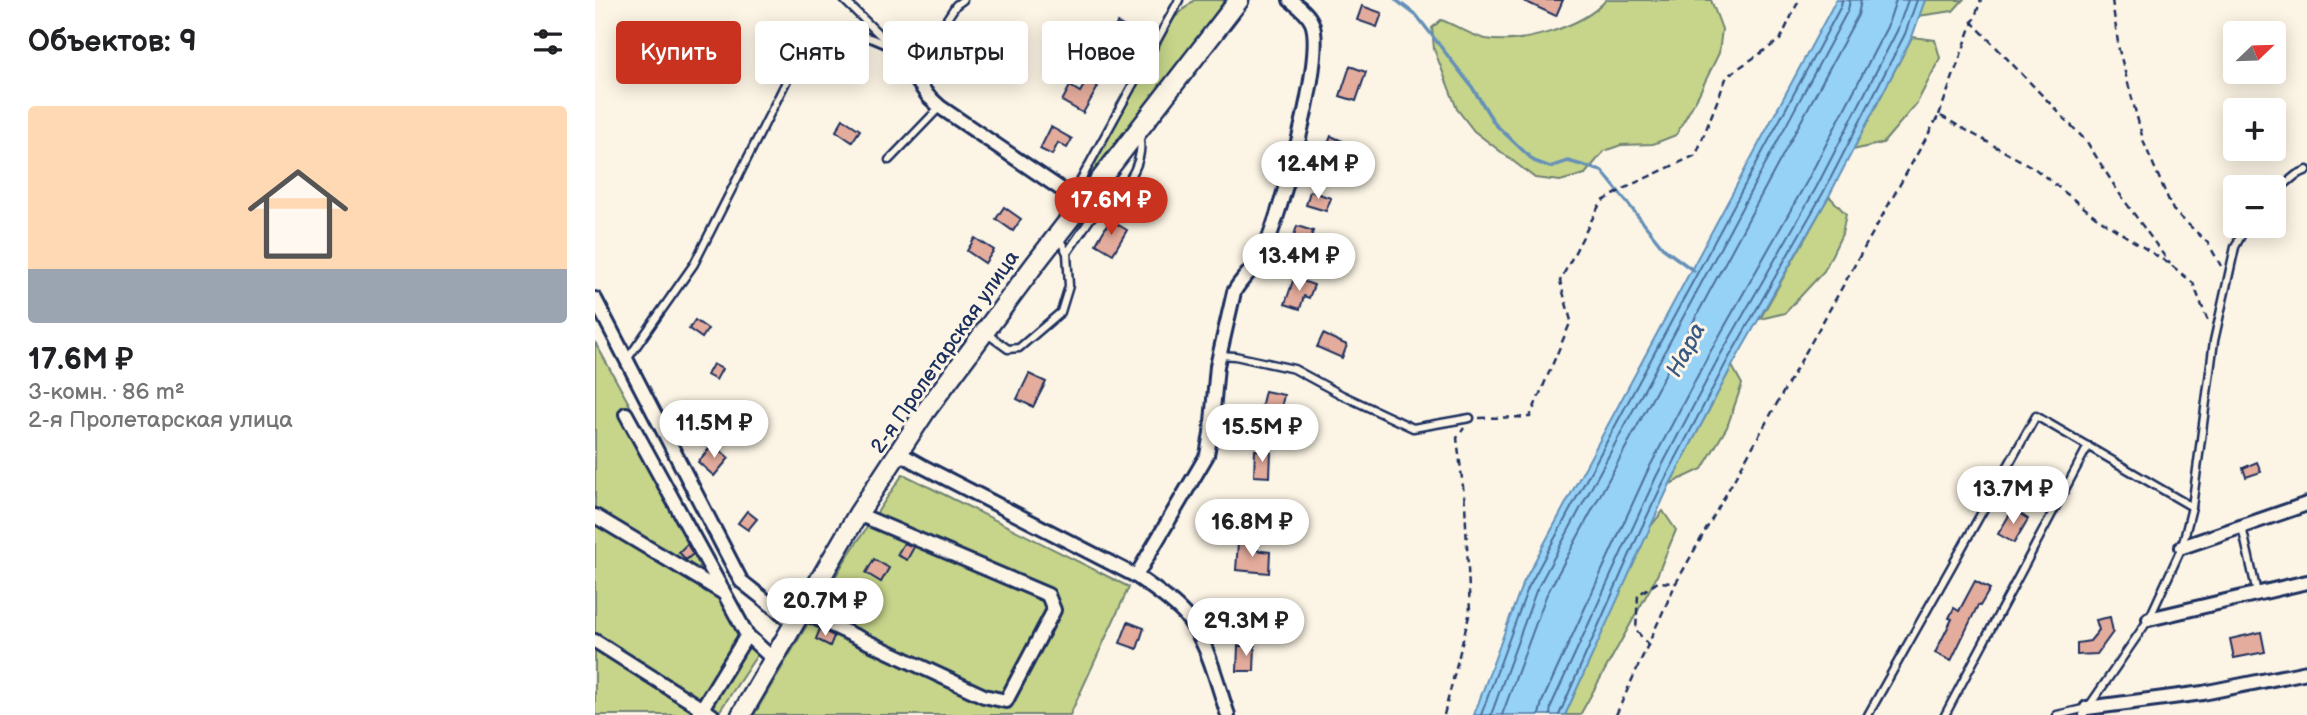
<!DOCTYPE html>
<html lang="ru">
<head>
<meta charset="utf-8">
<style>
	body { margin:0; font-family:"Balsamiq Sans",sans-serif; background:#f6f6f6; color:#202124; height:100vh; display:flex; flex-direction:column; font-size:26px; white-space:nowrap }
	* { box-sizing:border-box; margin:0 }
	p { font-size:23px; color:#757577 }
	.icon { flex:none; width:38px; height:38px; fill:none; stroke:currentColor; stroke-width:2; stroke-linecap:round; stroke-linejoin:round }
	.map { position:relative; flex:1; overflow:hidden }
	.details { display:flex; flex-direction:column; background:#fff; width:595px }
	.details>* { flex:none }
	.guide { position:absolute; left:21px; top:21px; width:665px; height:63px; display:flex; gap:14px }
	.needle { width:46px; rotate:67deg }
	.fabs { position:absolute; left:1628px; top:21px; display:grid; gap:14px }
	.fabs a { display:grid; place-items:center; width:63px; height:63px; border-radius:7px; background:#fff; box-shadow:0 4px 18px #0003; font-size:35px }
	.price { position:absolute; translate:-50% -60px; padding:0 16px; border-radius:24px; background:#fff; color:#222; font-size:23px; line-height:46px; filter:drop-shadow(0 2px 4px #0008) }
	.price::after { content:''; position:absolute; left:50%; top:42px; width:21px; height:16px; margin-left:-10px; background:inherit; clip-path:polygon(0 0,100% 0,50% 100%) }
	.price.selected { background:#c8321e; color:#fff }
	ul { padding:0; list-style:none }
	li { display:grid; align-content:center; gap:14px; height:371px; padding:0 28px }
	li span { display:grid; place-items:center; height:217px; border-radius:7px; color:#555 }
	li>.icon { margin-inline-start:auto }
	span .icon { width:126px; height:126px; fill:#fffc; stroke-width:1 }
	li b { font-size:30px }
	h2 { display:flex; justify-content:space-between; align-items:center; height:84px; padding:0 28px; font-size:30px }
	.chip { padding:0 24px; border-radius:7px; background:#fff; box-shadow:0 4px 18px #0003; font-size:24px; line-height:63px }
	.chip.selected { background:#c8321e; color:#fff }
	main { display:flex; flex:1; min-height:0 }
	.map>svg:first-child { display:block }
	.green { fill:#c6d589; stroke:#708274; stroke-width:2 }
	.water { fill:#96d1f6; stroke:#6590b9; stroke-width:2 }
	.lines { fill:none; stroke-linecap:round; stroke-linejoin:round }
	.shore { stroke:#4c709b; stroke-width:2 }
	.stream { stroke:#6590b9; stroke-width:3.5 }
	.building { fill:#e4ac9c; stroke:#1b2f5e; stroke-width:2 }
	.lane-casing { stroke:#1b2f5e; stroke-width:11 }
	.street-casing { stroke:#1b2f5e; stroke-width:18 }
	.secondary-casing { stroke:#1b2f5e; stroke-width:23 }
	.path { stroke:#1b2f5e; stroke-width:2.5; stroke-dasharray:7 5; stroke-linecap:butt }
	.lane { stroke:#fcf5e5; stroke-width:6 }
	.street { stroke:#fcf5e5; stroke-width:12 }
	.secondary { stroke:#fcf5e5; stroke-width:18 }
	.labels { text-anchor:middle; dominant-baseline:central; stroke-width:6; stroke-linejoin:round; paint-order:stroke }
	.street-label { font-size:21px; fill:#1b2f5e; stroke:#fcf5e5 }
	.water-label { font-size:23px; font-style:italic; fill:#3a5884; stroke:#fcf5e5 }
</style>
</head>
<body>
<main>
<section class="details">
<h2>Объектов: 9<svg class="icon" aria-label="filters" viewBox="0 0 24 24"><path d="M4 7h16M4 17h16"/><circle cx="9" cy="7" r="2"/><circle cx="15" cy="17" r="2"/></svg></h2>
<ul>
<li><span style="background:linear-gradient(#ffd9b3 75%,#9aa5b1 0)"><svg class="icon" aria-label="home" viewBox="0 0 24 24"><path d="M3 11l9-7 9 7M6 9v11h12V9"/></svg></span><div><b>17.6M ₽</b><p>3-комн. · 86 m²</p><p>2-я Пролетарская улица</p></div></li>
</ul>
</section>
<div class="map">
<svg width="1712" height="715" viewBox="0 0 1712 715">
	<rect width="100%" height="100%" fill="#fcf5e5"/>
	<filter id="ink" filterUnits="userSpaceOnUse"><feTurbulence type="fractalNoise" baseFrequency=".0143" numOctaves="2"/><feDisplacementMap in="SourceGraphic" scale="14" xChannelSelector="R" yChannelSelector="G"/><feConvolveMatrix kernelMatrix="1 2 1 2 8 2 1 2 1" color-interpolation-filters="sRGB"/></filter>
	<g filter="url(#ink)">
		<!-- green -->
		<g class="green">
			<polygon points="599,0 630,0 560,96 488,187 511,131 577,20"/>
			<path d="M1011,0H1116L1127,29L1124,53L1104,94L1081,135L1058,144L1026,145L1009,151L990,174L965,181L940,178L879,131L862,109L839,49L837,28L846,20C861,25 876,36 891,39C926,45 988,27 1011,0Z"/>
			<polygon points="1330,0 1368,0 1358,11 1323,16"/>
			<polygon points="1317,37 1340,40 1345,58 1322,103 1288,143 1258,150"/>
			<polygon points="1234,196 1251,214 1247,234 1229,271 1190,313 1165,319"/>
			<polygon points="0,342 159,631 162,655 122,715 0,715"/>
			<polygon points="1137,366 1147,384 1132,427 1107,469 1075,484"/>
			<polygon points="308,474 534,587 475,715 159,715 252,557"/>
			<polygon points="1068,511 1081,530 1061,578 985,715 970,715 1052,531"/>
		</g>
		<!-- water -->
		<polygon class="water" points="1241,0 1330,0 1317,37 1234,196 1137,366 1075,484 970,715 879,715 927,585"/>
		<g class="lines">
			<!-- shore -->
			<g class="shore">
				<polyline points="886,715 933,588 1246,6 1247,0"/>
				<polyline points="896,715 941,591 1253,10 1255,0"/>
				<polyline points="907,715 951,596 1263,15 1266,0"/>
				<polyline points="944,715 947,702 1052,472 1114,354 1211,183 1292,27 1301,0"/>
				<polyline points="955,715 956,706 1061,477 1123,359 1221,188 1302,31 1313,0"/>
				<polyline points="964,715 1046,529 1069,481 1131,363 1228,193 1310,34 1322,0"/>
			</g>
			<!-- stream -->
			<polyline class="stream" points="801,0 822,16 877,87 900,124 939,161 955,167 973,161 1007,171 1069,249 1099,271"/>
		</g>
		<!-- building -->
		<g class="building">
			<polygon points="927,0 968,0 961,16"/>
			<polygon points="767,6 787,13 782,27 762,20"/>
			<polygon points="522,23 536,30 527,48 513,42"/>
			<polygon points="248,52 261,63 247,81 233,71"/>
			<polygon points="755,66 771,72 761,101 745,96"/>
			<polygon points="492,80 503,87 488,113 467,101 475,86 485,92"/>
			<polygon points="248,119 265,130 257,142 241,131"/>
			<polygon points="456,127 477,139 472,148 463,143 457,155 445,149"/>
			<polygon points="736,136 754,144 746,160 729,153"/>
			<polygon points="715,191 736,198 731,211 711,205"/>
			<polygon points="409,207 426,219 418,231 401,219"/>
			<polygon points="515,220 532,230 518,254 501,244"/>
			<polygon points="702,226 718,231 710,256 694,251"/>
			<polygon points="380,238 399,250 390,263 372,251"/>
			<polygon points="699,278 719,285 714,298 709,296 705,309 690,304"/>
			<polygon points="100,320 113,329 107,338 94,329"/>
			<polygon points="728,334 752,345 747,358 722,347"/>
			<polygon points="118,364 127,369 121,380 112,375"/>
			<polygon points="434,374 451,382 438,407 422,399"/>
			<polygon points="670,391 689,395 684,417 665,412"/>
			<polygon points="118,444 134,458 119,476 103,462"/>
			<polygon points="660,450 676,451 675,477 659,476"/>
			<polygon points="1662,462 1666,472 1651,477 1648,468"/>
			<polygon points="1418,509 1433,519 1419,543 1403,534"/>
			<polygon points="152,511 162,519 153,530 143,523"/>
			<polygon points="309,543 319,547 312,560 302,555"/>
			<polygon points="643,543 659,545 659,550 675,552 674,573 641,570"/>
			<polygon points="92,544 98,554 91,560 84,552"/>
			<polygon points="279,559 294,568 286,582 271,573"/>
			<polygon points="1380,581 1395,589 1385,606 1383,605 1356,661 1340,653 1357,619 1354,618 1359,608 1364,611"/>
			<polygon points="1515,617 1518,632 1502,654 1482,655 1482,643 1495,641 1504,630 1501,620"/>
			<polygon points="533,622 549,628 542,649 525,643"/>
			<polygon points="225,629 239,636 235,646 221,639"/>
			<polygon points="1666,632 1670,652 1639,658 1635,639"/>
			<polygon points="643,646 660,646 659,671 642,671"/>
		</g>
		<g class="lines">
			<defs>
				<g id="lane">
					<polyline points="249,0 291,41"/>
					<polyline points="317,72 361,5 368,0"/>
					<polyline points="294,160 345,107"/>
					<path d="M499,193C505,195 509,197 515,196C534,190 552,153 543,135"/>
					<polyline points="1678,194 1701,175 1712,170"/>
					<polyline points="477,196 584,0"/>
					<polyline points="472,253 496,218 516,197"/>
					<polyline points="391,333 413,349 424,348 466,312 474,286 472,253 464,238"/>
					<polyline points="624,355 640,356 699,369 747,395 818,428 875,418"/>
					<path d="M31,361L99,264L195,74C201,65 208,54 216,47C241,25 274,34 300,50"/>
					<polyline points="1647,527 1662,593"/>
					<polyline points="1273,715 1441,416 1597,507"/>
					<polyline points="1350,715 1493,446"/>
					<polyline points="1462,715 1492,708"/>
					<polyline points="1488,715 1554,619 1587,547 1597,507 1619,341 1640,247 1651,226"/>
				</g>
				<g id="street">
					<polyline points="300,50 333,96 345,107 488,204"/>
					<polyline points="0,299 146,581 199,623"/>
					<polyline points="31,414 152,635 178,659"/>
					<path d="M304,453L327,466L541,576C557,587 575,599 589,614C613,640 621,681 633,715"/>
					<polyline points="0,516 127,592"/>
					<polyline points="1587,547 1712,504"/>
					<path d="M541,576L612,455L616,433L622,366L639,292C647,277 660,269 668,253C685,216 731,58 717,23C713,13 703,6 695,0"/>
					<polyline points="206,611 389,696 411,701 459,610 453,595 263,514"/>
					<polyline points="1554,619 1712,582"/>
					<polyline points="0,641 117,715"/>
					<polyline points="1492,708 1608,693 1712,672"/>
					<polyline points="103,715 152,635"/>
				</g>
				<polyline id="secondary" points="146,715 263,514 330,412 440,264 644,0"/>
			</defs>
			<!-- lane casing -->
			<use href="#lane" class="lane-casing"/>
			<!-- street casing -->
			<use href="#street" class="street-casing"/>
			<!-- secondary casing -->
			<use href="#secondary" class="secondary-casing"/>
			<!-- path -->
			<g class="path">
				<polyline points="1517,0 1524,50 1549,143 1578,210 1613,243 1626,266"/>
				<polyline points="1376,21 1492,142 1524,193 1575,264"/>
				<polyline points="1344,115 1386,0"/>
				<polyline points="884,418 935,417 976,321 965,281 1006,202 1038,184 1101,155 1132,76 1185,40 1204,0"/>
				<polyline points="1054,646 1041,630 1043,595 1063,582 1081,583"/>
				<polyline points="849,715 875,612 870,503 862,438 869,428"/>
				<polyline points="1021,715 1081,583 1344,115 1439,168 1501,217 1576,265 1598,283 1614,324"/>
			</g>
			<!-- lane -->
			<use href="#lane" class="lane"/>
			<!-- street -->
			<use href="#street" class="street"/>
			<!-- secondary -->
			<use href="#secondary" class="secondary"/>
		</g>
	</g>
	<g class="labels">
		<!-- street labels -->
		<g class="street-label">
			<text transform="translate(350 352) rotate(-55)">2-я Пролетарская улица</text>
		</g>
		<!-- water labels -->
		<g class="water-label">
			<text transform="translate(1091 350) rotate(-62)">Нара</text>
		</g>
	</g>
</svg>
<div class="fabs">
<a><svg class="needle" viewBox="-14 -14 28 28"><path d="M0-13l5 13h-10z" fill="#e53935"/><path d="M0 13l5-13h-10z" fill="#757577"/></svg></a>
<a>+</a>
<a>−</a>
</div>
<b class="price" style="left:723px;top:201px">12.4M ₽</b>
<b class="price selected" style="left:516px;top:237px">17.6M ₽</b>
<b class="price" style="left:704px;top:293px">13.4M ₽</b>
<b class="price" style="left:119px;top:460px">11.5M ₽</b>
<b class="price" style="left:667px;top:464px">15.5M ₽</b>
<b class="price" style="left:1418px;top:526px">13.7M ₽</b>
<b class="price" style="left:657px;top:559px">16.8M ₽</b>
<b class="price" style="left:230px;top:638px">20.7M ₽</b>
<b class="price" style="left:651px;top:658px">29.3M ₽</b>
<div class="guide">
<a class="chip selected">Купить</a>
<a class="chip">Снять</a>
<a class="chip">Фильтры</a>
<a class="chip">Новое</a>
</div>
</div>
</main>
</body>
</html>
